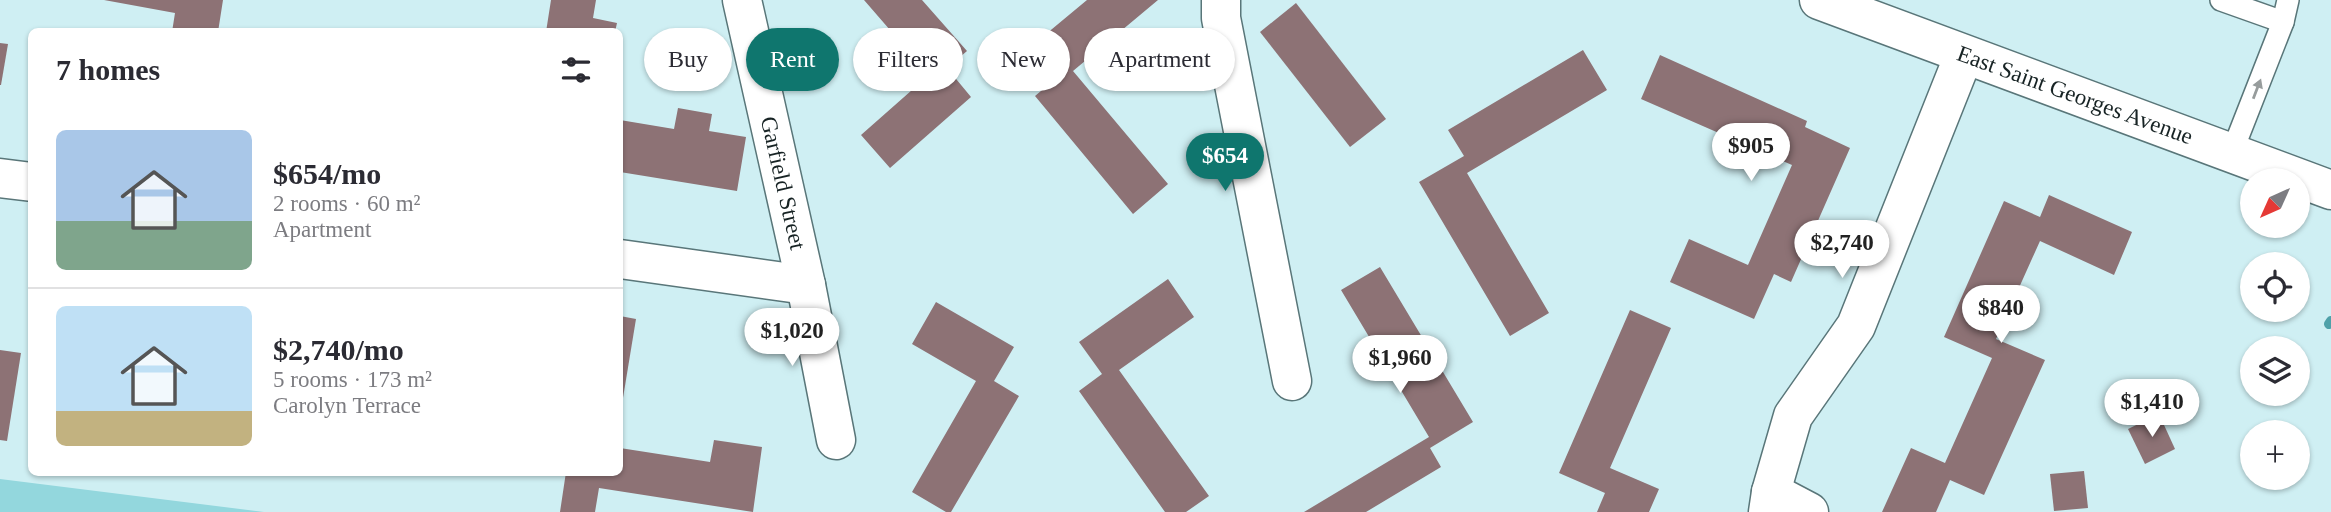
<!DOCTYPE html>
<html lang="en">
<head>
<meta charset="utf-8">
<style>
	body { margin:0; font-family:Georgia,serif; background:#f2f2f3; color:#2b2b33; height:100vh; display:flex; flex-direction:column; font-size:26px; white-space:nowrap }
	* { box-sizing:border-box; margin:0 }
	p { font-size:23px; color:#7c7c81 }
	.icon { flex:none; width:38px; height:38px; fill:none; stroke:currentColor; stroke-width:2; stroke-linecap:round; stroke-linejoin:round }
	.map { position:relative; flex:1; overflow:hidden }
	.side { position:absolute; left:28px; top:28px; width:595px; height:448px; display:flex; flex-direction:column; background:#fff; border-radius:10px; box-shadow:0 2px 5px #0004 }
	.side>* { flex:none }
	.hud { position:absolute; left:644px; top:28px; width:665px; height:63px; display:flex; gap:14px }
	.needle { width:46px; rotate:225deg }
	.controls { position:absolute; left:2240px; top:168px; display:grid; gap:14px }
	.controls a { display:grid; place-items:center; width:70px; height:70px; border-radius:50%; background:#fff; box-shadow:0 2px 5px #0004; font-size:35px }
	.price { position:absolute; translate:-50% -60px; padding:0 16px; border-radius:24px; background:#fff; color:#222; font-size:23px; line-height:46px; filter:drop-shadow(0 2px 4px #0008) }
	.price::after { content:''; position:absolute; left:50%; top:42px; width:21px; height:16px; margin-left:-10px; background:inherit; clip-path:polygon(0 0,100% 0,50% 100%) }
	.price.current { background:#0f766e; color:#fff }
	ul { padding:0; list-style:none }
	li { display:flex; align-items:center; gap:21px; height:175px; padding:0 28px }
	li+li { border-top:2px solid #e1e1e2 }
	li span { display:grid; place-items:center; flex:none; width:196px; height:140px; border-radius:10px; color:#555 }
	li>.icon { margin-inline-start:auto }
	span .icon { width:84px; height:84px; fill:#fffc; stroke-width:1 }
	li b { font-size:30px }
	h2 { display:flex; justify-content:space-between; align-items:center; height:84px; padding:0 28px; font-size:30px }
	.chip { padding:0 24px; border-radius:32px; background:#fff; box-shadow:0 2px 5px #0004; font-size:24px; line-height:63px }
	.chip.current { background:#0f766e; color:#fff }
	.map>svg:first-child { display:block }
	.green { fill:#93d7dd }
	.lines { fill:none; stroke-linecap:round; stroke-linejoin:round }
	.stream { stroke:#4fa1a9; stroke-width:10 }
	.building { fill:#8d7275 }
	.service-casing { stroke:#597679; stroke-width:24 }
	.minor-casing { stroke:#597679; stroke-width:41 }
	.secondary-casing { stroke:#597679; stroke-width:41 }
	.service { stroke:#fff; stroke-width:21 }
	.minor { stroke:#fff; stroke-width:38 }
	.secondary { stroke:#fff; stroke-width:38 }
	.oneway { fill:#979c9c }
	.labels { text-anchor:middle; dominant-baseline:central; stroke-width:6; stroke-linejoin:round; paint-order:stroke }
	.street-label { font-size:23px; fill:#172324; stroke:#fff }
</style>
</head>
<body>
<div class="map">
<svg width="2331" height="512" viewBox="0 0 2331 512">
	<rect width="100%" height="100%" fill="#cfeff3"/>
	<!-- green -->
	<polygon class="green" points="0,479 264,512 0,512"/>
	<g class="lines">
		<!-- stream -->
		<polyline class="stream" points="2329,324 2331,321"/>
	</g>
	<!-- building -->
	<g class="building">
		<polygon points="104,0 223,0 218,32 172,32 175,13"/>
		<polygon points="551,0 596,0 593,18 617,23 615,32 546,32"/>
		<polygon points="864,0 922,0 967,51 947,68 971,97 890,168 861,135 929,75"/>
		<polygon points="1087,0 1158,0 1073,71 1168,184 1133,214 1035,96 1054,80 1028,49"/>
		<polygon points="1296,3 1386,119 1350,147 1260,32"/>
		<polygon points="0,43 8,44 1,85 0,85"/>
		<polygon points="1583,50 1607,90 1467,173 1549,313 1510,336 1419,182 1464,156 1448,130"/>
		<polygon points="1660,55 1807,121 1805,127 1850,148 1791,282 1774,274 1754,319 1670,282 1689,239 1748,265 1792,165 1641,99"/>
		<polygon points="678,108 712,114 709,131 746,137 737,191 620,172 620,120 674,129"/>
		<polygon points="2049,195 2132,232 2114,275 2040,241 1996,339 2045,360 1984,495 1950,480 1936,512 1882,512 1911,448 1945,463 1992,358 1944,337 2004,201 2040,217"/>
		<polygon points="1380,267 1473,422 1430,448 1441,467 1366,512 1304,512 1429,437 1341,290"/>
		<polygon points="1168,279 1194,317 1119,370 1209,496 1186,512 1165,512 1079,391 1102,374 1079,342"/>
		<polygon points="936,302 1014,347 994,381 1019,396 951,512 946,512 912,492 976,381 912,344"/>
		<polygon points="1630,310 1671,328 1610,468 1659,489 1649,512 1597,512 1605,493 1559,473"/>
		<polygon points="620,316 636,319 621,410 620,410"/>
		<polygon points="0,350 21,353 7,441 0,440"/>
		<polygon points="2159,414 2175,449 2145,464 2128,429"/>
		<polygon points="714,440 762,447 753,512 599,488 595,512 560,512 566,472 620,472 620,448 710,462"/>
		<polygon points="2084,471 2088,508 2054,511 2050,474"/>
	</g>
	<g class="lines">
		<defs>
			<g id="service">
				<polyline points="2221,0 2283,22"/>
				<polyline points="2232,152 2283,22 2288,0"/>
			</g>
			<g id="minor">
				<polyline points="742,0 806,285 836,440"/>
				<polyline points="1221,0 1221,18 1292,381"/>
				<polyline points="0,178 32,182"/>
				<polyline points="620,259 806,285"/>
				<polyline points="1771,492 1809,512"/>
				<polyline points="1768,512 1771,492 1793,416 1856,326 1964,55"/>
			</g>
			<polyline id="secondary" points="1819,0 2331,190"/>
		</defs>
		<!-- service casing -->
		<use href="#service" class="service-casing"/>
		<!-- minor casing -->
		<use href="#minor" class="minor-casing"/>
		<!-- secondary casing -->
		<use href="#secondary" class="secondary-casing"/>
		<!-- service -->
		<use href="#service" class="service"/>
		<!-- minor -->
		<use href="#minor" class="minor"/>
		<!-- secondary -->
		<use href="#secondary" class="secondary"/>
	</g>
	<!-- one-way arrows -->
	<defs><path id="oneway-solid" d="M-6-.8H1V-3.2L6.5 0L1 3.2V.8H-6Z" transform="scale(1.75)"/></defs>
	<use class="oneway" href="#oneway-solid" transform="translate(2257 89) rotate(-69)"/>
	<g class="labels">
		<!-- street labels -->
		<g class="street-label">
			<text transform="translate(2075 95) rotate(20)">East Saint Georges Avenue</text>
			<text transform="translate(783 183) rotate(77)">Garfield Street</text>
		</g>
	</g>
</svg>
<div class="controls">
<a><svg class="needle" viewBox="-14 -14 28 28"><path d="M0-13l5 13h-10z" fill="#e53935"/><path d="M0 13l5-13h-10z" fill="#7c7c81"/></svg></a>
<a><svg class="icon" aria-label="locate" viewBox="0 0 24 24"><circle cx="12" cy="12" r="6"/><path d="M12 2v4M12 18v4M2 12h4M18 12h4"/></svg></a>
<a><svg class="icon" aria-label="layers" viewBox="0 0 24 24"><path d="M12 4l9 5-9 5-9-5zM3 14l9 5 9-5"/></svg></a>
<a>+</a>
</div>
<b class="price" style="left:1751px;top:183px">$905</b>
<b class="price current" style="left:1225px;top:193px">$654</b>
<b class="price" style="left:1842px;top:280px">$2,740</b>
<b class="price" style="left:2001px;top:345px">$840</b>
<b class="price" style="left:792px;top:368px">$1,020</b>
<b class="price" style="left:1400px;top:395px">$1,960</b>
<b class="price" style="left:2152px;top:439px">$1,410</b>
<div class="hud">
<a class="chip">Buy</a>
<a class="chip current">Rent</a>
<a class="chip">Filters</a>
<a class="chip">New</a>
<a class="chip">Apartment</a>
</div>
<section class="side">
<h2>7 homes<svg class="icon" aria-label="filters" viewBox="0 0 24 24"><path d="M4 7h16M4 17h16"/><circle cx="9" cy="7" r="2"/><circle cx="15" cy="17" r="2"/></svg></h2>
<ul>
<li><span style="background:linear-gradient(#a9c7e8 65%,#7fa58c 0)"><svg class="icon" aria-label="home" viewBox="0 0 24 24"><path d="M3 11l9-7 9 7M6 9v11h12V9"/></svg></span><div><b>$654/mo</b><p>2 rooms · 60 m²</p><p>Apartment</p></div></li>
<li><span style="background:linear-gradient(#bfe0f5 75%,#c2b280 0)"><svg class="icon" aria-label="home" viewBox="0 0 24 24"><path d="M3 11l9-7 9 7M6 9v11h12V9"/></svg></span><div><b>$2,740/mo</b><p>5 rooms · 173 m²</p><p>Carolyn Terrace</p></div></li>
</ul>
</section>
</div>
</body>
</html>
